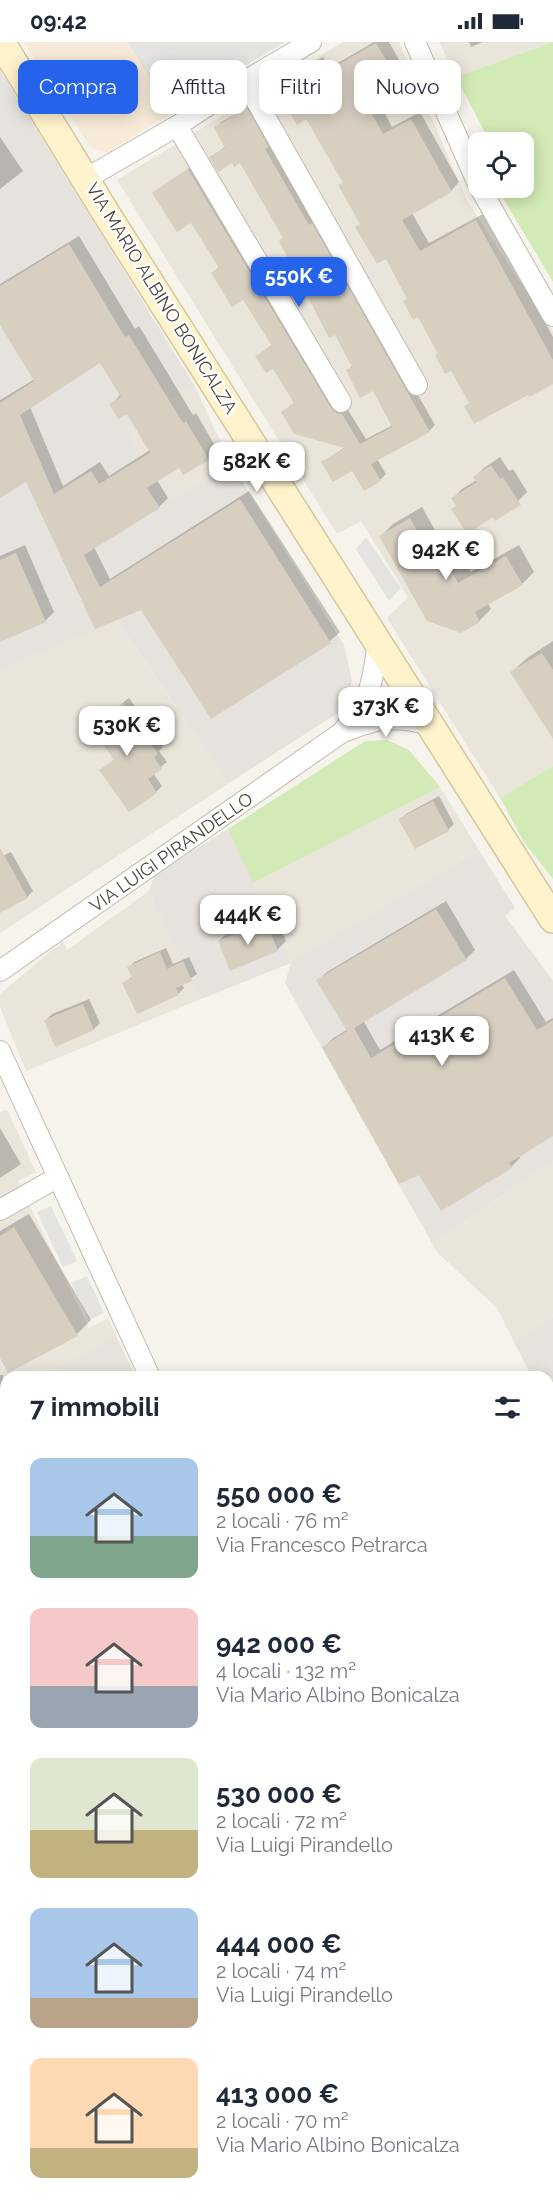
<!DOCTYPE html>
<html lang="it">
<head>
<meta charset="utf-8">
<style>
	body { margin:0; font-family:Raleway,sans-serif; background:#f2f2f3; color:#1f2937; height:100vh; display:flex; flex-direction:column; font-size:22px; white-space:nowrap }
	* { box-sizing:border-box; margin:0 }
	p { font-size:20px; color:#747a83 }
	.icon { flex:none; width:33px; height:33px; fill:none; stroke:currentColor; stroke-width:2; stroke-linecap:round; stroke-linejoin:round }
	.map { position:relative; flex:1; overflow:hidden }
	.drawer { position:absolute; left:0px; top:1329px; width:554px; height:834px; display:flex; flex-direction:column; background:#fff; border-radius:18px 18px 0 0; box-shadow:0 3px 15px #0003 }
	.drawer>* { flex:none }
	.banner { position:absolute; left:18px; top:18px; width:518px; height:54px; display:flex; gap:12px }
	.tools { position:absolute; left:468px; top:90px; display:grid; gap:12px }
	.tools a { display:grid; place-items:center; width:66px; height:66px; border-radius:12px; background:#fff; box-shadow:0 3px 15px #0003; font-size:30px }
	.price { position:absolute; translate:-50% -51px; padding:0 14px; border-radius:12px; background:#fff; color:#222; font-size:20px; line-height:39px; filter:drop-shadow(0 2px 3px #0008) }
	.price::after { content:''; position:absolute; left:50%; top:36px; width:18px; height:14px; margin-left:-9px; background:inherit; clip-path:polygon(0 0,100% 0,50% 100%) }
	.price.current { background:#2563eb; color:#fff }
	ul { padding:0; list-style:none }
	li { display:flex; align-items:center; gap:18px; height:150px; padding:0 30px }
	li span { display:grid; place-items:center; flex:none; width:168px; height:120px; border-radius:12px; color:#555 }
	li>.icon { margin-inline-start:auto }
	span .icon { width:72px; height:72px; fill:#fffc; stroke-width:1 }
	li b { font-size:26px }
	h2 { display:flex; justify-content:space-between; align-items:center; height:72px; padding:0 30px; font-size:26px }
	.pill { padding:0 21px; border-radius:12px; background:#fff; box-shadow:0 3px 15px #0003; font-size:21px; line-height:54px }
	.pill.current { background:#2563eb; color:#fff }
	.status { display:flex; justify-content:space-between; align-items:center; height:42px; padding:0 30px; background:#fff; direction:ltr }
	.status svg { height:16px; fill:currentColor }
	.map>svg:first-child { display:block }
	.residential { fill:#eae5da }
	.commercial { fill:#f7ead8 }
	.industrial { fill:#e6e2dd }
	.green { fill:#d2eab5 }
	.parking { fill:#e5e3e0 }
	.shadow { fill:#0003; fill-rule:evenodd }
	.building { fill:#d8cfc1; fill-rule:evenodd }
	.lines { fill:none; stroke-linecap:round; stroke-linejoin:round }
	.street-casing { stroke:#c2bbae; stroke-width:22 }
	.secondary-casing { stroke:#d6c79b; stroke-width:30 }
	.street { stroke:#fff; stroke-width:20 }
	.secondary { stroke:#fff3cd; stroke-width:27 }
	.labels { text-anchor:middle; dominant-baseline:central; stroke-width:5; stroke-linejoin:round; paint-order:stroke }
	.street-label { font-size:18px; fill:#4b4439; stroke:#fff }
</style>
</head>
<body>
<div class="status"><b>09:42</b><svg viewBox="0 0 49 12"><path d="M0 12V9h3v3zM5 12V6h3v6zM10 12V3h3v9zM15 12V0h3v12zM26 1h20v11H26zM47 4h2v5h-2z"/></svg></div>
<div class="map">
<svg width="553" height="2163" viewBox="0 0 553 2163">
	<rect width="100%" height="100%" fill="#f6f3ec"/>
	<!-- residential -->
	<g class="residential">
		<polygon points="343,0 399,0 467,158 521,242 526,239 553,290 553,724 500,756 387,576 408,555 361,479 337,492 117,138"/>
		<polygon points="439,0 553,0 456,35"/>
		<polygon points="194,343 231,422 170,459 124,387"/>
		<polygon points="116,578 229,741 0,891 0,627"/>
		<polygon points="440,745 479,808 291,920 253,841"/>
		<polygon points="149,849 201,957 26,1029 0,965 0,952 63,899 67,908"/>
		<polygon points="7,1068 36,1130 18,1139 22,1147 0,1161 0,1070"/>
		<polygon points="553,1119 553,1275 514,1300 497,1266 437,1210 432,1201"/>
		<polygon points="29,1162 89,1286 108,1276 116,1294 42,1335 6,1335 6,1418 0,1421 0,1178"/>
		<polygon points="6,1793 6,2157 241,2157 238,2163 0,2163 0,1796"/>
		<polygon points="548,2019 553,2020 553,2100 548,2103"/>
	</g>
	<!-- commercial -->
	<polygon class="commercial" points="24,0 284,0 107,111 90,105"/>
	<!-- industrial -->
	<g class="industrial">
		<polygon points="0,28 194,343 125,387 170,459 231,422 344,603 352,638 344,667 229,741 117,579 0,627"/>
		<polygon points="228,787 291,920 479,808 515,866 505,874 553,939 553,1119 432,1201 285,941 291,921 201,957 192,939 149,849 154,833"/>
		<polygon points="553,1275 553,1376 548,1365 548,1335 532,1335 514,1300"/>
		<polygon points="116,1294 136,1335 42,1335"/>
	</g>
	<!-- green -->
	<g class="green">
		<polygon points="553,0 553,240 497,146 524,146 524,100 490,100 456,35"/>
		<polygon points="387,698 409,708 440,745 253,841 228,787 365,699"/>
		<polygon points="553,724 553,837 524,800 500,756"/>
		<polygon points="553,1380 553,1553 548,1555 548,1384"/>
		<polygon points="6,1604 6,1731 0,1734 0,1607"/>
		<polygon points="548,1648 553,1658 553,2020 548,2019"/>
		<polygon points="241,2157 294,2157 297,2163 238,2163"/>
	</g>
	<!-- parking -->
	<g class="parking">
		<polygon points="128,0 285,0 169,68"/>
		<polygon points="366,495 401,546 389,559 356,507"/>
		<polygon points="51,1164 77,1219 63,1225 37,1170"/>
		<polygon points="87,1234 104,1271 89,1278 71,1241"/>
	</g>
	<!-- shadow -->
	<g class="shadow">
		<polygon points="374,0 389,0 407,32 399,41 376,54 392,85 420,70 459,140 451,149 412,171 429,201 485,171 553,295 553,340 528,351 466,364 470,360 452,327 436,313 439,311 419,273 404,259 408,256 386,215 361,181 340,144 344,140 307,75 277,44 285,36 323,15 329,26"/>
		<polygon points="469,0 483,0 471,5"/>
		<polygon points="253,62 435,383 429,389 377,417 386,432 380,438 352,427 323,420 345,405 283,370 295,360 273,325 257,314 272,303 243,256 212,231 220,224 191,179 153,151 195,122 366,397 393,383 374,347 347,329 353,323 284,195 240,119 211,115 226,104 216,86 221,80"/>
		<polygon points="0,95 23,129 0,147"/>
		<path d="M79,194L135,287L139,284L193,373L196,371L217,407L208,417L179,424L157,438L168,456L159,465L94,505L110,537L249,449L340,590L330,599L211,675L142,566L96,585L27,438L0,454V358L35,337L0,280V242ZM101,319L121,352L111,363L127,370L150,408L109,434L100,420L63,444L30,365Z"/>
		<polygon points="500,415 509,429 513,427 527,450 518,459 458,463 453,456 462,447 477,438 475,435 484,426"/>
		<polygon points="422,465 455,524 464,519 471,530 519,503 534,530 522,542 488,561 491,567 479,579 381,494 393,482"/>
		<polygon points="25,503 54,570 45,579 0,599 0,514"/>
		<polygon points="553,599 553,695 512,630 527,616"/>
		<polygon points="129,656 163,705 159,709 167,720 153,731 162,744 156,750 101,728 115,717 92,684"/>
		<polygon points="439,754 454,782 448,788 400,778 406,772"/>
		<polygon points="11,810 33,849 27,855 0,870 0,815"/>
		<polygon points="446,859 475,908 466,917 363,978 380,1008 514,928 546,980 553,976 553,1092 519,1113 520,1116 511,1125 441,1167 420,1131 323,1006 332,997 348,987 318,938 327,930"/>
		<polygon points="275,871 286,899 277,908 219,899 228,890"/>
		<polygon points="166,906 173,922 189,915 197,932 182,942 184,946 179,951 138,970 124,941 133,934 129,926 134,920"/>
		<polygon points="89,957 100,981 94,987 46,978 52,972"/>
		<polygon points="0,1086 21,1122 0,1136"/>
		<polygon points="29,1172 91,1278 77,1292 0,1313 0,1189"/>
		<polygon points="0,1333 3,1333 4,1380 0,1384"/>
		<polygon points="6,1532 6,1578 0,1581 0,1535"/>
		<polygon points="6,1843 6,1904 0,1890 0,1846"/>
		<polygon points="6,1941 6,1969 0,1971 0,1944"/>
		<polygon points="550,2019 553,2028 553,2040 548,2042 548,2020"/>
		<polygon points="6,2050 6,2157 26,2157 12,2163 4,2163 0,2154 0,2053"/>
		<polygon points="553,2077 553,2094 548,2097 548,2079"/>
	</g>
	<!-- building -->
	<g class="building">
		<polygon points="376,1 400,42 366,61 383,92 411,77 452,150 402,178 420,209 476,178 553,318 553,342 529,355 528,353 474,382 464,364 469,361 451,329 445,332 435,313 438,312 418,275 413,278 403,259 407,257 386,217 377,222 355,185 360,182 338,143 343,141 306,77 297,83 275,44 314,22 320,33"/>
		<polygon points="247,66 269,105 265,107 309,183 312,181 430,390 371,422 381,439 364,449 352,429 333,440 321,420 345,406 294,392 281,370 294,361 273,327 266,331 255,314 272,304 243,258 232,265 211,231 219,226 191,181 177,190 152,151 188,127 331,366 336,371 342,372 360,402 392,385 373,349 360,356 346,328 352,325 335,293 329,296 279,199 283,196 240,121 234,125 232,121 218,130 209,115 225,106 214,85"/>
		<path d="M69,202L125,295L129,293L183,381L186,379L209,418L183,433L179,426L147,446L160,466L84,513L100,545L240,457L331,601L211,677L141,568L95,587L26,440L0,456V361L34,339L0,283V244ZM100,321L121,355L109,362L118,377L127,372L150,411L99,442L91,429L54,452L20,373Z"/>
		<polygon points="491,423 500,437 503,435 521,463 495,479 493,475 467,492 451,467 456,464 451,456 477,440 473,435"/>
		<polygon points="410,476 443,535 452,530 458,541 506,514 523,543 475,570 480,580 461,591 427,579 379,494"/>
		<polygon points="16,511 46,580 0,600 0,518"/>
		<polygon points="542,611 553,628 553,697 510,630"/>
		<polygon points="123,661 158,712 154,715 162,727 148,737 157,751 129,770 99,728 114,718 90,684"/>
		<polygon points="433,759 449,789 415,807 398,777"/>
		<polygon points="0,806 28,856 0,871"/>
		<polygon points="436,867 467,918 354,986 371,1016 505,936 537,988 553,978 553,1094 509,1121 512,1126 441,1169 419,1133 399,1142 322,1005 347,989 316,938"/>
		<polygon points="266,879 278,909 230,929 218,899"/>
		<polygon points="160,910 167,927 183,919 192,939 176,946 179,953 137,972 122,941 132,936 127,925"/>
		<polygon points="83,962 94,988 55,1005 44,978"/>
		<polygon points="14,1185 78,1294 8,1331 0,1316 0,1194"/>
	</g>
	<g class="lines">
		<defs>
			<g id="street">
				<polyline points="415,0 478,142"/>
				<polyline points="245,39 417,343"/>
				<polyline points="177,84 341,360"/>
				<polyline points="87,136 177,84 245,39 311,0"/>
				<polyline points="480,146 553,274"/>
				<path d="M343,689C371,656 372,643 378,601"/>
				<path d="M0,929L341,691C378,676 392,673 431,683"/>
				<polyline points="0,1009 150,1335"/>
				<polyline points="0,1168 58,1135"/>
			</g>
			<g id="secondary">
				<polyline points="1,0 109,176 553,877"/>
				<polyline points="548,1574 553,1571"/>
				<polyline points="0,1777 6,1775"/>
			</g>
		</defs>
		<!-- street casing -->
		<use href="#street" class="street-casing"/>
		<!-- secondary casing -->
		<use href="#secondary" class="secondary-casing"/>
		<!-- street -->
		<use href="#street" class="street"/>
		<!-- secondary -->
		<use href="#secondary" class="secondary"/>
	</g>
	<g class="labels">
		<!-- street labels -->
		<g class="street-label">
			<text transform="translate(162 256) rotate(58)">VIA MARIO ALBINO BONICALZA</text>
			<text transform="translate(171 810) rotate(-35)">VIA LUIGI PIRANDELLO</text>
		</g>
	</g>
</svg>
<div class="tools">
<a><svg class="icon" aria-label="locate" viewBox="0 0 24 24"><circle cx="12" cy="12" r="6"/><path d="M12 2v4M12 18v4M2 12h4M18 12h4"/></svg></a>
</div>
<b class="price current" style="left:299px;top:266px">550K €</b>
<b class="price" style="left:257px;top:451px">582K €</b>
<b class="price" style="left:446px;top:539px">942K €</b>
<b class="price" style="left:386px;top:696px">373K €</b>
<b class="price" style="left:127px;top:715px">530K €</b>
<b class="price" style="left:248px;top:904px">444K €</b>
<b class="price" style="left:442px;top:1025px">413K €</b>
<div class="banner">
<a class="pill current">Compra</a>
<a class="pill">Affitta</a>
<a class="pill">Filtri</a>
<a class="pill">Nuovo</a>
</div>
<section class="drawer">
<h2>7 immobili<svg class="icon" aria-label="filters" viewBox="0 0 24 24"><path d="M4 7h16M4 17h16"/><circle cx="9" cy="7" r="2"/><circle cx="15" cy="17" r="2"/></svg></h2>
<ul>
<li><span style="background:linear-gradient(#a9c7e8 65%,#7fa58c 0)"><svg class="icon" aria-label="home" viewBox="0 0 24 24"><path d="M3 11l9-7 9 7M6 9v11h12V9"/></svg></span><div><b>550 000 €</b><p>2 locali · 76 m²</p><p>Via Francesco Petrarca</p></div></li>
<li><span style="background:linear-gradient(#f6c9c9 65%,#9aa5b1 0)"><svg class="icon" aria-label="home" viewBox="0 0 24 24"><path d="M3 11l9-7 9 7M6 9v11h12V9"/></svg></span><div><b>942 000 €</b><p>4 locali · 132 m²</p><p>Via Mario Albino Bonicalza</p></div></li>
<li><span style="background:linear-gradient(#dfe7d0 60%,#c2b280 0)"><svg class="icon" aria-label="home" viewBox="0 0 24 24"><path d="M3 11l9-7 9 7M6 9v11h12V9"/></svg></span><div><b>530 000 €</b><p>2 locali · 72 m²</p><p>Via Luigi Pirandello</p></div></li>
<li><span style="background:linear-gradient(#a9c7e8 75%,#b9a48a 0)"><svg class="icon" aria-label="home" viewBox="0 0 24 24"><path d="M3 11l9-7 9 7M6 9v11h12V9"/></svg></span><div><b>444 000 €</b><p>2 locali · 74 m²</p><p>Via Luigi Pirandello</p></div></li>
<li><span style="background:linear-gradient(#ffd9b3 75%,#c2b280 0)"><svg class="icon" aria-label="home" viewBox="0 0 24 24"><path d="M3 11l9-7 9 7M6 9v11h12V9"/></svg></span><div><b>413 000 €</b><p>2 locali · 70 m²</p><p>Via Mario Albino Bonicalza</p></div></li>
</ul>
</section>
</div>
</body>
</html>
